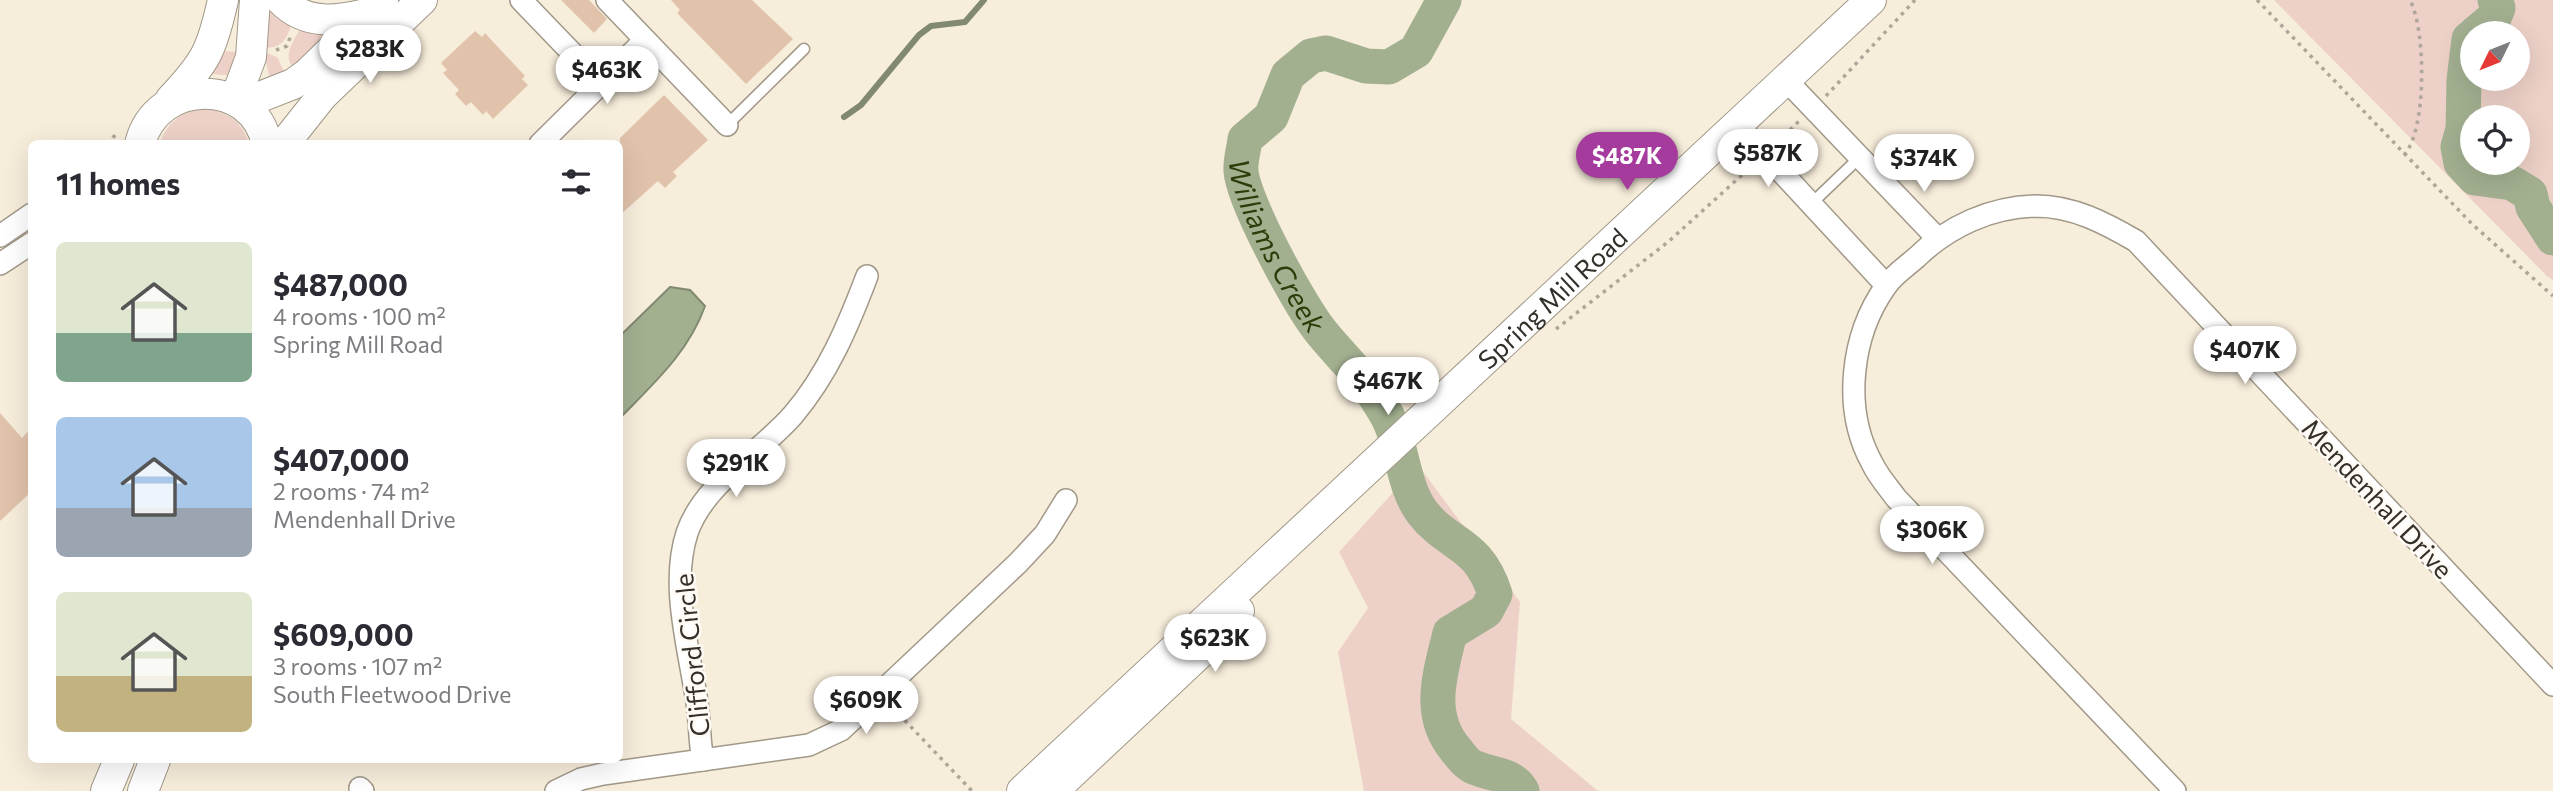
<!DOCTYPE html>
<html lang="en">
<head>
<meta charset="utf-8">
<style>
	body { margin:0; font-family:Commissioner,sans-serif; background:#f7f7f7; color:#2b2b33; height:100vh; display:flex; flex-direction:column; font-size:26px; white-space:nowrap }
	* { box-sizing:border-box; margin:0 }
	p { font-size:23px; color:#7c7c81 }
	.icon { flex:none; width:38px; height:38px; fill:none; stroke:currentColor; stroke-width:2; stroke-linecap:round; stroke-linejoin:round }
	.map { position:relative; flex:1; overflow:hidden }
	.details { position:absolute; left:28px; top:140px; width:595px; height:623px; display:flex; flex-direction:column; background:#fff; border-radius:10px; box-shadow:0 7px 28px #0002 }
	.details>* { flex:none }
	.needle { width:46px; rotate:227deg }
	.tools { position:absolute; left:2460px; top:21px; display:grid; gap:14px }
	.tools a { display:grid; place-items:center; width:70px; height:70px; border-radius:50%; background:#fff; box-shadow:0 7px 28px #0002; font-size:35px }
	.price { position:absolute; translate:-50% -60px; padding:0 16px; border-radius:24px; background:#fff; color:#222; font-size:23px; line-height:46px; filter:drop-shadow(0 2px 4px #0008) }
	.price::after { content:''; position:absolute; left:50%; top:42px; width:21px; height:16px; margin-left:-10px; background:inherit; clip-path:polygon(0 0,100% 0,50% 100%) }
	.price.selected { background:#a53b9d; color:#fff }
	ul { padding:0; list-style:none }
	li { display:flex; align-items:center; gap:21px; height:175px; padding:0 28px }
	li span { display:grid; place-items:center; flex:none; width:196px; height:140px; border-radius:10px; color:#555 }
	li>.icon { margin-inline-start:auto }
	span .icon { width:84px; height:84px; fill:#fffc; stroke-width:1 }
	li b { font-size:30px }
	h2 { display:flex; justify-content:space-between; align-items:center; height:84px; padding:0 28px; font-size:30px }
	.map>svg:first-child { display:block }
	.green { fill:#edd1c8; fill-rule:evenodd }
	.water { fill:#a3b090; stroke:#818971; stroke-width:2 }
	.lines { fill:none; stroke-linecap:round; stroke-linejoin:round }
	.stream { stroke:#818971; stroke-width:6 }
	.river { stroke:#a3b090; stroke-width:35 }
	.building { fill:#e1c3ac }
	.lane-casing { stroke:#a19888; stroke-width:13 }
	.street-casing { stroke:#a19888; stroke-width:24 }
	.secondary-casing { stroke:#a19888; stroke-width:32 }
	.path { stroke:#aea699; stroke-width:3.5; stroke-dasharray:3.5 5; stroke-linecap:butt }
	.lane { stroke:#fff; stroke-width:10 }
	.street { stroke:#fff; stroke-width:21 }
	.secondary { stroke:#fff; stroke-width:30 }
	.labels { text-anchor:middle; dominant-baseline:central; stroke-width:5; stroke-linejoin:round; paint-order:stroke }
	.street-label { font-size:26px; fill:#332f29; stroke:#fffbf4 }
	.water-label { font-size:28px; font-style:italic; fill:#2d3d09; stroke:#fffbf4 }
</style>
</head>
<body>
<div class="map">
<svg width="2553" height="791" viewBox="0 0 2553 791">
	<rect width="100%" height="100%" fill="#f7eddb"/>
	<!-- green -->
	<g class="green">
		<path d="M2274,0H2553V280L2547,276ZM2473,33H2518V79H2473ZM2473,117H2518V163H2473Z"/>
		<path d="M267,6L291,26C285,42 282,47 264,48Z"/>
		<path d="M300,29L326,35L294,68C282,56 293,42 300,29Z"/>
		<polygon points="224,51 238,52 235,76 212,74"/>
		<polygon points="264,52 277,57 285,73 269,76"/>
		<path d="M203,109C226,110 241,121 249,143L160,144C166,123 182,111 203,109Z"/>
		<polygon points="1418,465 1520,602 1511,719 1598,791 1364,791 1338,652 1368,608 1339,552"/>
	</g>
	<!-- water -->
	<path class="water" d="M670,287L690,290L705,306C689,352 653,384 620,418V336Z"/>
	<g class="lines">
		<!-- stream -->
		<polyline class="stream" points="844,117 861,105 919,35 931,26 965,22 984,0"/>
		<!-- river -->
		<g class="river">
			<path id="s1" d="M1444,0L1416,51L1389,67L1366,66L1326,53L1311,56L1288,75L1271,117L1245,139C1244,149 1240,161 1241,171C1243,201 1301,308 1322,333C1345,361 1366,379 1385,412C1403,442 1401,483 1422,512C1449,547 1478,541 1495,594L1486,611L1450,633C1440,674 1426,715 1456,750C1461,756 1468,766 1476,768C1492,775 1513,774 1522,791"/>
			<polyline points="2476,33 2494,18 2498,8 2495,0"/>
			<polyline points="2473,36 2469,39 2464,80 2463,129 2458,147 2461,163 2475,178 2512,183 2530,194 2533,207 2553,238"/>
		</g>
	</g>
	<!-- building -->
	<g class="building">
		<polygon points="561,0 589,0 607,19 594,33"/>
		<polygon points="671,0 752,0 793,39 746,84 677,13 680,10"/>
		<polygon points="475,31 482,37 485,33 525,76 522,79 528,85 493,119 486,111 483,115 471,102 466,106 455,94 459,90 443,73 447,70 441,63"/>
		<polygon points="664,95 708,140 673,172 677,176 665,188 658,181 620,215 620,138"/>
		<polygon points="0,413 22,438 32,427 32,491 0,521"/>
	</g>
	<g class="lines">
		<defs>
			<g id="lane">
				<polyline points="727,125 804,49"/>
				<polyline points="1811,204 1860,157"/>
			</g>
			<g id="street">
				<polyline points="521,0 601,83"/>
				<polyline points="607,0 727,125"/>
				<polyline points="1786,80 1937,238"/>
				<polyline points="1737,124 1886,285"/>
				<polyline points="540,144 645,40"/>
				<polyline points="0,236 32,214"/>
				<polyline points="0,264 32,243"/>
				<path d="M703,760C699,741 700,721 697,702C689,649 670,585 687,533C704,483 759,454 793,415C828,374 848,326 867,276"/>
				<polyline points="360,788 363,791"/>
				<polyline points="556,791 581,779 603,774 809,745 841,730 1018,563 1045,534 1066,500"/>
				<path d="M2175,791L1896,498C1888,487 1878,476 1872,463C1842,409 1851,335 1886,286C1893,275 1907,266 1917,257C1949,226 1991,207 2036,206C2073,206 2105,223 2136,241L2553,685"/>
			</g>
			<g id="secondary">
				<path d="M281,0C306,26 338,21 370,13"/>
				<path d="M171,99C206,62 212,50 223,0"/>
				<polyline points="235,100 251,57 255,0"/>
				<polyline points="242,104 293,84 307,74 383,0"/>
				<path d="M140,144C156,78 253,76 267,144"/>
				<polyline points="284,144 322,96 422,0"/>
				<polyline points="106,791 119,760"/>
				<polyline points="143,791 155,760"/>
				<path id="s2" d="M1022,791L1871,0"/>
				<polyline points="1053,791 1200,653 1239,611"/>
			</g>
		</defs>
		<!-- lane casing -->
		<use href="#lane" class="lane-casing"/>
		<!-- street casing -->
		<use href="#street" class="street-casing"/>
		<!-- secondary casing -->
		<use href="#secondary" class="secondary-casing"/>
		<!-- path -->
		<g class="path">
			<polyline points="2257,0 2472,224 2553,296"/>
			<polyline points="276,50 287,46 291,35"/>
			<polyline points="1826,96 1915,0"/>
			<polyline points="1778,142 1800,120"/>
			<polyline points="107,144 118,132"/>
			<path d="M2404,155C2427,130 2426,30 2410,0"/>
			<polyline points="1556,329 1668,242 1752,166"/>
			<polyline points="893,708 972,791"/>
		</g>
		<!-- lane -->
		<use href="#lane" class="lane"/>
		<!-- street -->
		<use href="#street" class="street"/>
		<!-- secondary -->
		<use href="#secondary" class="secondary"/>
	</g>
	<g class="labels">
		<!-- street labels -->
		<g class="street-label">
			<text stroke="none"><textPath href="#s2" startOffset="724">Spring Mill Road</textPath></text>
			<text transform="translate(2378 498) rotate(47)">Mendenhall Drive</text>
			<text transform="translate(691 655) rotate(-96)">Clifford Circle</text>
		</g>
		<!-- water labels -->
		<g class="water-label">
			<text stroke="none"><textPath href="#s1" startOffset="394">Williams Creek</textPath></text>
		</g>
	</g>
</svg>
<div class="tools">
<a><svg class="needle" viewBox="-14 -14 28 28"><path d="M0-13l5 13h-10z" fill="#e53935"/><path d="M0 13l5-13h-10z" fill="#7c7c81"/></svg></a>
<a><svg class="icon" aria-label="locate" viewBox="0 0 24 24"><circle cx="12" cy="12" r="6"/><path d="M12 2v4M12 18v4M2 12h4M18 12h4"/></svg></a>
</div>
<b class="price" style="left:370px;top:85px">$283K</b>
<b class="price" style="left:607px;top:106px">$463K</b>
<b class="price" style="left:1768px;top:189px">$587K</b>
<b class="price selected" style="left:1627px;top:192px">$487K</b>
<b class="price" style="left:1924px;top:194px">$374K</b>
<b class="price" style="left:2245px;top:386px">$407K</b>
<b class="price" style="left:1388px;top:417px">$467K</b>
<b class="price" style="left:736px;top:499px">$291K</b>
<b class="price" style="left:1932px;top:566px">$306K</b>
<b class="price" style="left:1215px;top:674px">$623K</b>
<b class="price" style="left:866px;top:736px">$609K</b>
<section class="details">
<h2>11 homes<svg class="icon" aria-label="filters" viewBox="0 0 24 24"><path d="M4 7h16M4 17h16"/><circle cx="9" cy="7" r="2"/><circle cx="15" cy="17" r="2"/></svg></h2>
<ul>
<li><span style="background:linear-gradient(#dfe7d0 65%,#7fa58c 0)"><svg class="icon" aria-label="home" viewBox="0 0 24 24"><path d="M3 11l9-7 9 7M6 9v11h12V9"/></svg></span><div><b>$487,000</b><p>4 rooms · 100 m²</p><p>Spring Mill Road</p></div></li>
<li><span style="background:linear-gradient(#a9c7e8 65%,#9aa5b1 0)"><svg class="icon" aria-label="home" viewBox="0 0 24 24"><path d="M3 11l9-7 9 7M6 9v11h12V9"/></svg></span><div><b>$407,000</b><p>2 rooms · 74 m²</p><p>Mendenhall Drive</p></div></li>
<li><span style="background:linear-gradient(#dfe7d0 60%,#c2b280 0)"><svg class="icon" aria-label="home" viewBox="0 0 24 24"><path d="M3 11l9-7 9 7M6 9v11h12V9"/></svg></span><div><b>$609,000</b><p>3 rooms · 107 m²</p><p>South Fleetwood Drive</p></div></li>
</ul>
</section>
</div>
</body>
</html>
